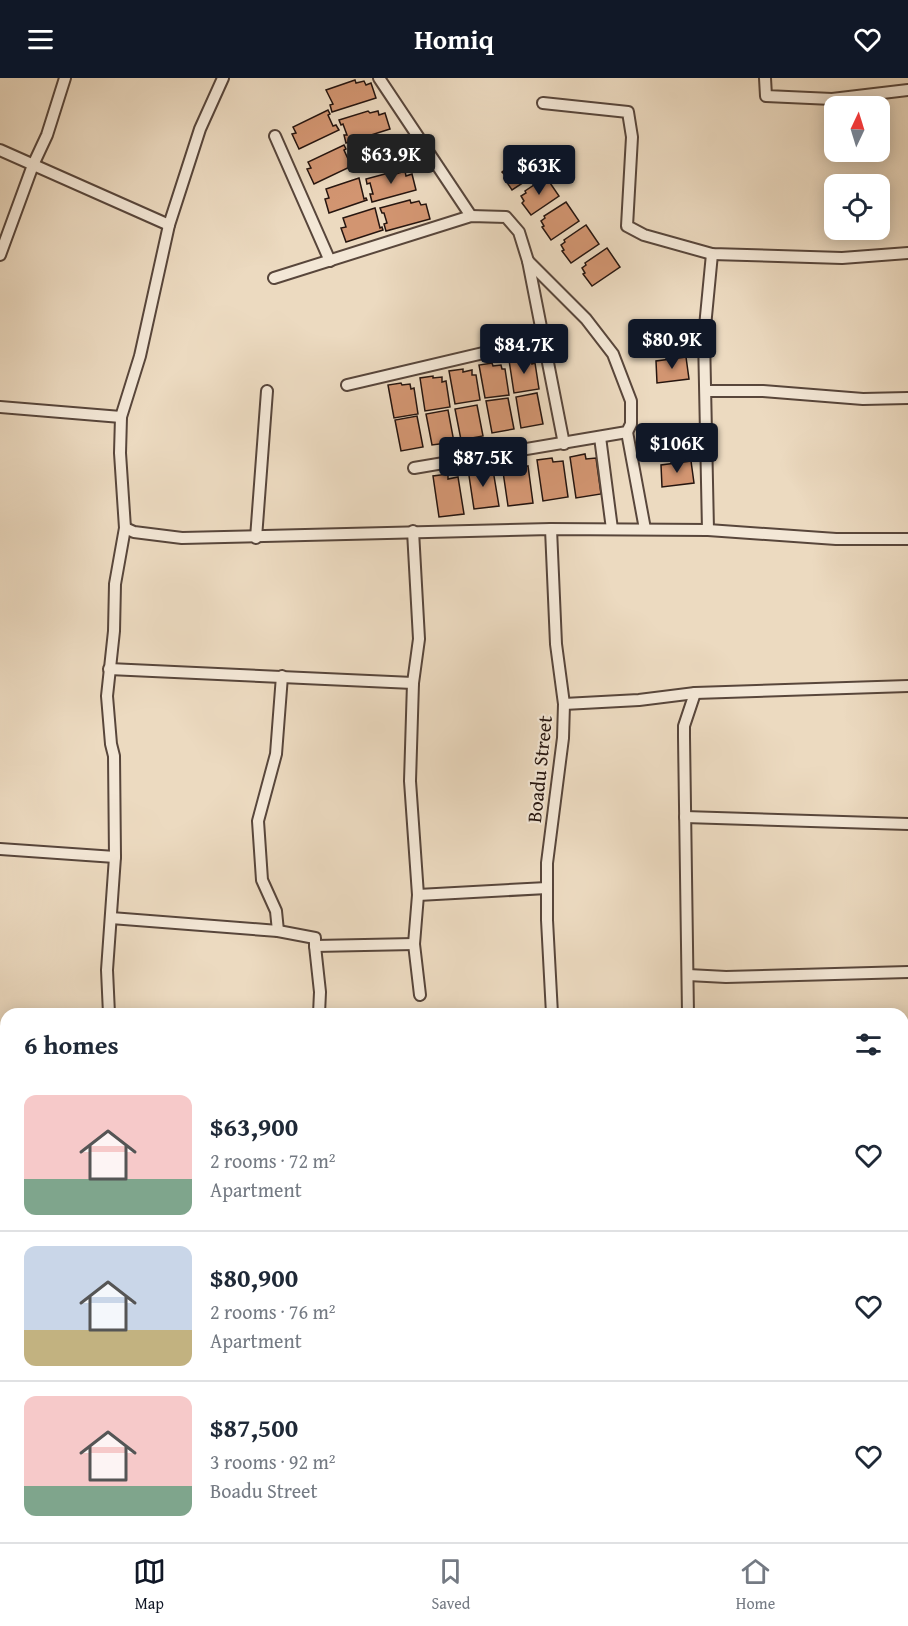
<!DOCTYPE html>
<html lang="en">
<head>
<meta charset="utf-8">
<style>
	body { margin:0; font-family:"Gentium Book Plus",serif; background:#f6f6f7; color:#1f2937; height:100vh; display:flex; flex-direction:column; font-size:22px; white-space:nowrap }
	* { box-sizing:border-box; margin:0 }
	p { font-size:20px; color:#747a83 }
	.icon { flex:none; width:33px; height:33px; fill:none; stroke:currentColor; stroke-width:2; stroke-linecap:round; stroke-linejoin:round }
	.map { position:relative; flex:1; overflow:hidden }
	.details { position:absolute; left:0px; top:930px; width:909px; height:534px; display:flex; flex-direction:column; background:#fff; border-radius:18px 18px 0 0; box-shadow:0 3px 15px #0003 }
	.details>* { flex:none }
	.needle { width:39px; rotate:4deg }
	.fabs { position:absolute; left:824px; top:18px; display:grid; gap:12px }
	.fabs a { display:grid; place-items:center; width:66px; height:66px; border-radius:12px; background:#fff; box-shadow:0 3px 15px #0003; font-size:30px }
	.price { position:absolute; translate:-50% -51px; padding:0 14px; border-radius:6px; background:#111827; color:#fff; font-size:20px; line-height:39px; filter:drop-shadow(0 2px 3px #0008) }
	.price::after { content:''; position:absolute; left:50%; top:36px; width:18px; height:14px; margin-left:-9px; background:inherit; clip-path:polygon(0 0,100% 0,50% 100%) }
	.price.selected { background:#222; color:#fff }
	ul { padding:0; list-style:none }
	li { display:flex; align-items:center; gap:18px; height:150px; padding:0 24px }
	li+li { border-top:2px solid #e0e1e3 }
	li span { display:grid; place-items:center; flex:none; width:168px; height:120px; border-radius:12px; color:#555 }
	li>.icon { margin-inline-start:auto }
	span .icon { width:72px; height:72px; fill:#fffc; stroke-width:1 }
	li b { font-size:26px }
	h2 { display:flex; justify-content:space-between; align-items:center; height:72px; padding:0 24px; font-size:26px }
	header { display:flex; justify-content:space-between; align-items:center; height:78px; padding:0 24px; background:#111827; color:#fff; font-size:27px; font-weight:600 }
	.menu { display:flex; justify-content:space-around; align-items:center; height:84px; border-top:2px solid #e0e1e3; background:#fff; font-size:16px; color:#747a83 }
	.menu a { display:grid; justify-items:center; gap:3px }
	.menu .selected { color:#111827 }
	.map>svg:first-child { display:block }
	.building { fill:#d29571; stroke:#26150f; stroke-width:1.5 }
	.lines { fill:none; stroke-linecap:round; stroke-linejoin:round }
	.street-casing { stroke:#58463b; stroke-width:14 }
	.street { stroke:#f3e7d6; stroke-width:10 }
	.labels { text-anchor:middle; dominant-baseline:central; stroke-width:4.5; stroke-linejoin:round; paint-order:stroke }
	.street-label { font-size:20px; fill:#26150f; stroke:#f3e7d6 }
</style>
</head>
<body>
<header><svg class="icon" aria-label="menu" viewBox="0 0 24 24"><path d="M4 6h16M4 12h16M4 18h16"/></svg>Homiq<svg class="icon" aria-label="heart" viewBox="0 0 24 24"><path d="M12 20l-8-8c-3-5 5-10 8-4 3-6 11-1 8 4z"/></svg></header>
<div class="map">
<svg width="908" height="1464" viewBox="0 0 908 1464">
	<rect width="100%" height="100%" fill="#ecdac0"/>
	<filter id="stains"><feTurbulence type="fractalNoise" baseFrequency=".00333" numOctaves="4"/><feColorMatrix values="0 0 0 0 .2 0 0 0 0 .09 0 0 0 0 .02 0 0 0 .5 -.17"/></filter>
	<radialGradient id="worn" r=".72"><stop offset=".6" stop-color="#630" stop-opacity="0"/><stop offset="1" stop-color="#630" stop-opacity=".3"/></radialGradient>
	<!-- building -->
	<g class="building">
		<polygon points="355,2 356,5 364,3 366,7 371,5 376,20 332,34 330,27 333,26 326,12"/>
		<polygon points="328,32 330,36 328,37 333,48 336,47 339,52 299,71 292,56 296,55 293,49"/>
		<polygon points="368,33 370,35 378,33 379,37 385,35 390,51 346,65 344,57 347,57 343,46 341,47 339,42"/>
		<polygon points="383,62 384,65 392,62 394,67 399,65 404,80 361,94 358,87 361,86 354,71"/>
		<polygon points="344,67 346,71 344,72 349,83 351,82 354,87 314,106 307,91 311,90 308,84"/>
		<polygon points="527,74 541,93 512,112 504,100 506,98 502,94 507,90 506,89"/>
		<polygon points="396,93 396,96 405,93 406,98 412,96 416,112 372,124 370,116 373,116 370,105 367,106 366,101"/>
		<polygon points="546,99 559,118 531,137 522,125 524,123 521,118 526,115 525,113"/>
		<polygon points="359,100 364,121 366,120 367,122 329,135 325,121 329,120 326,111"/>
		<polygon points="410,122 411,125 419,123 421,127 426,126 430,141 386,153 384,146 387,145 384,135 382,135 380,130"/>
		<polygon points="566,124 579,143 551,162 542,149 544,148 541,143 545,140 544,138"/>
		<polygon points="375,130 380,150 382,149 383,152 346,164 341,150 346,149 343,140"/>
		<polygon points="586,147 599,166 571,185 562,173 564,172 561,167 565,164 564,162"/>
		<polygon points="607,170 620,189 592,208 583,196 585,195 582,190 586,187 585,185"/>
		<polygon points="675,251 678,273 646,277 645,255"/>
		<polygon points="522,279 522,282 531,281 532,286 535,285 539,311 514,315 509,282"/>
		<polygon points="686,279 689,301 657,305 656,283"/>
		<polygon points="492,285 493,288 501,287 502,291 505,291 509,317 485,320 479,287"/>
		<polygon points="463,291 463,294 472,292 472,297 476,297 480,322 455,326 449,293"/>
		<polygon points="433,298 433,300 442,299 442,304 446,303 450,329 425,333 420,300"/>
		<polygon points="401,305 402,307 410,306 411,311 414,310 418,336 394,340 388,307"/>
		<polygon points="537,315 543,346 521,350 516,319"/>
		<polygon points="508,320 514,351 492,355 486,323"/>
		<polygon points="477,327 483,358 461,362 455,331"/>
		<polygon points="448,332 454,364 432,367 426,336"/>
		<polygon points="417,338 423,369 401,373 395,342"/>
		<polygon points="690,352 693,374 660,378 659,355"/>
		<polygon points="585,376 586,381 596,380 601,416 576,420 570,379"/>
		<polygon points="552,380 553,384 563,383 568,419 543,423 537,382"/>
		<polygon points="691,383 694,405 662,409 661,387"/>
		<polygon points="517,385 518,390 528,388 533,425 508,428 502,387"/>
		<polygon points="483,388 484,393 493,392 499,428 474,431 468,391"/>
		<polygon points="448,396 448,401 458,399 464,436 439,439 433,398"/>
	</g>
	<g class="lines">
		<defs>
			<g id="street">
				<polyline points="379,0 471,138"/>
				<polyline points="765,0 766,18 832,21 908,12"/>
				<polyline points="543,25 628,34 632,59 627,148 644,157 712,176 842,180 908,175"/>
				<polyline points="275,58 330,183"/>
				<polyline points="0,72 169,147"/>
				<polyline points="0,177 33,87 47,57 65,0"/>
				<polyline points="274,200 471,138 506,139 519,154 528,183 564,366"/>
				<polyline points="347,307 543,261"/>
				<polyline points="706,313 763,313 863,321 908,320"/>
				<polyline points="0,329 121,339"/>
				<polyline points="627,354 645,451"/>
				<polyline points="600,359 612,451"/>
				<polyline points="414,390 627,354 631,346 631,323 613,276 586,241 528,183"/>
				<polyline points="125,450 134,454 182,460 551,451 708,452 836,461 908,461"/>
				<polyline points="551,451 556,566 564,626 563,660 547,785 547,842 552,936"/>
				<polyline points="708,452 704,259 712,176"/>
				<polyline points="413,453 419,561 413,605 410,703 418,817 414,866 420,917"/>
				<polyline points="256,460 267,313"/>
				<polyline points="109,591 413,605"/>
				<polyline points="564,626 639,622 695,615 908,608"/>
				<polyline points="685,739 908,746"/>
				<polyline points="0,771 115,779"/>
				<polyline points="418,817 547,810"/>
				<polyline points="111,840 278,853 315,860 315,868 414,866"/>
				<polyline points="278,853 276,833 262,802 258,743 276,676 282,598"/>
				<polyline points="315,868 320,914 319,936"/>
				<polyline points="688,897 726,899 908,894"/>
				<polyline points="109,936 107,892 115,779 114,678 111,666 107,618 114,553 115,506 125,450 120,375 121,339 140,278 169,147 200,51 223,0"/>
				<polyline points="688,936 684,659 684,648 695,615"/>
				<polyline points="903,1038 908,1038"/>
				<polyline points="903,1175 908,1175"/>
				<polyline points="0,1254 6,1256"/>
				<polyline points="903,1334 908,1334"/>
				<polyline points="542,1458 546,1464"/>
				<polyline points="762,1458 763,1464"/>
				<polyline points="31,1464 32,1458"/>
				<polyline points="357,1464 357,1458"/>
				<polyline points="494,1464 513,1458"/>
				<polyline points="584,1464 602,1458"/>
				<polyline points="631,1464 632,1458"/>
			</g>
		</defs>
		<!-- street casing -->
		<use href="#street" class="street-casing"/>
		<!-- street -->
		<use href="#street" class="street"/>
	</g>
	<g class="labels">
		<!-- street labels -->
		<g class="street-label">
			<text transform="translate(539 691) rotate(-84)">Boadu Street</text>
		</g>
	</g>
	<rect width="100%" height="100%" filter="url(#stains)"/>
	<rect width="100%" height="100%" fill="url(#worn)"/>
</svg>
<div class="fabs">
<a><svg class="needle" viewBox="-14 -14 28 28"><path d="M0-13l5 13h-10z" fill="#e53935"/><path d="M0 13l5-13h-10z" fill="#747a83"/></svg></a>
<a><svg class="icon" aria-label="locate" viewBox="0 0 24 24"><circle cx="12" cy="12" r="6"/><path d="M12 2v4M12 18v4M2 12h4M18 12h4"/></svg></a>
</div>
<b class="price selected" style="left:391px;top:107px">$63.9K</b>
<b class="price" style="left:539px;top:118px">$63K</b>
<b class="price" style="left:672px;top:292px">$80.9K</b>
<b class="price" style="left:524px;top:297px">$84.7K</b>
<b class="price" style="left:677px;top:396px">$106K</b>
<b class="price" style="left:483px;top:410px">$87.5K</b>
<section class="details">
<h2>6 homes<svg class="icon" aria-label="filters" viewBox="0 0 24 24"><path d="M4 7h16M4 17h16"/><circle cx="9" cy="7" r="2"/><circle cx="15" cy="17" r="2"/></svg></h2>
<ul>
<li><span style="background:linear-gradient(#f6c9c9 70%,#7fa58c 0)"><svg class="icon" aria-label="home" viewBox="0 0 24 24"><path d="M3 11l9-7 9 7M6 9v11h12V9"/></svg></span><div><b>$63,900</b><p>2 rooms · 72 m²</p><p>Apartment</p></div><svg class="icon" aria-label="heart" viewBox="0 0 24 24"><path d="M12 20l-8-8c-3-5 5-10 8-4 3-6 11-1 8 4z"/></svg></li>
<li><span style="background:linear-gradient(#c9d6e8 70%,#c2b280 0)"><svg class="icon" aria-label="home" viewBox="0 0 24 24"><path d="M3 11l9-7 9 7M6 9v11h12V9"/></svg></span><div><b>$80,900</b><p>2 rooms · 76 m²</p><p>Apartment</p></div><svg class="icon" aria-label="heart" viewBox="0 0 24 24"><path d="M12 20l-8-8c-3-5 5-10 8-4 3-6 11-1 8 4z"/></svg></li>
<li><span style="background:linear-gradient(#f6c9c9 75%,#7fa58c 0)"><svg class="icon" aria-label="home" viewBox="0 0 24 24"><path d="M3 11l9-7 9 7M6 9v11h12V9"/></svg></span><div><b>$87,500</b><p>3 rooms · 92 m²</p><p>Boadu Street</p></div><svg class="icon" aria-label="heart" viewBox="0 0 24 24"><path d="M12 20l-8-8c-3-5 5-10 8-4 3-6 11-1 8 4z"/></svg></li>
</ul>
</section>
</div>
<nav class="menu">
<a class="selected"><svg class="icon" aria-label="map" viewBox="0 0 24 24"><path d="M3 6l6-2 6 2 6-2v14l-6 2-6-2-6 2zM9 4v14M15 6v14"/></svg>Map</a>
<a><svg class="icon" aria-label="saved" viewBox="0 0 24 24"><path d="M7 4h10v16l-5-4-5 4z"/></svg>Saved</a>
<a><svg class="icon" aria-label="home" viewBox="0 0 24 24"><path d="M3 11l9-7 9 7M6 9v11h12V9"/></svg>Home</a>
</nav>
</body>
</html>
